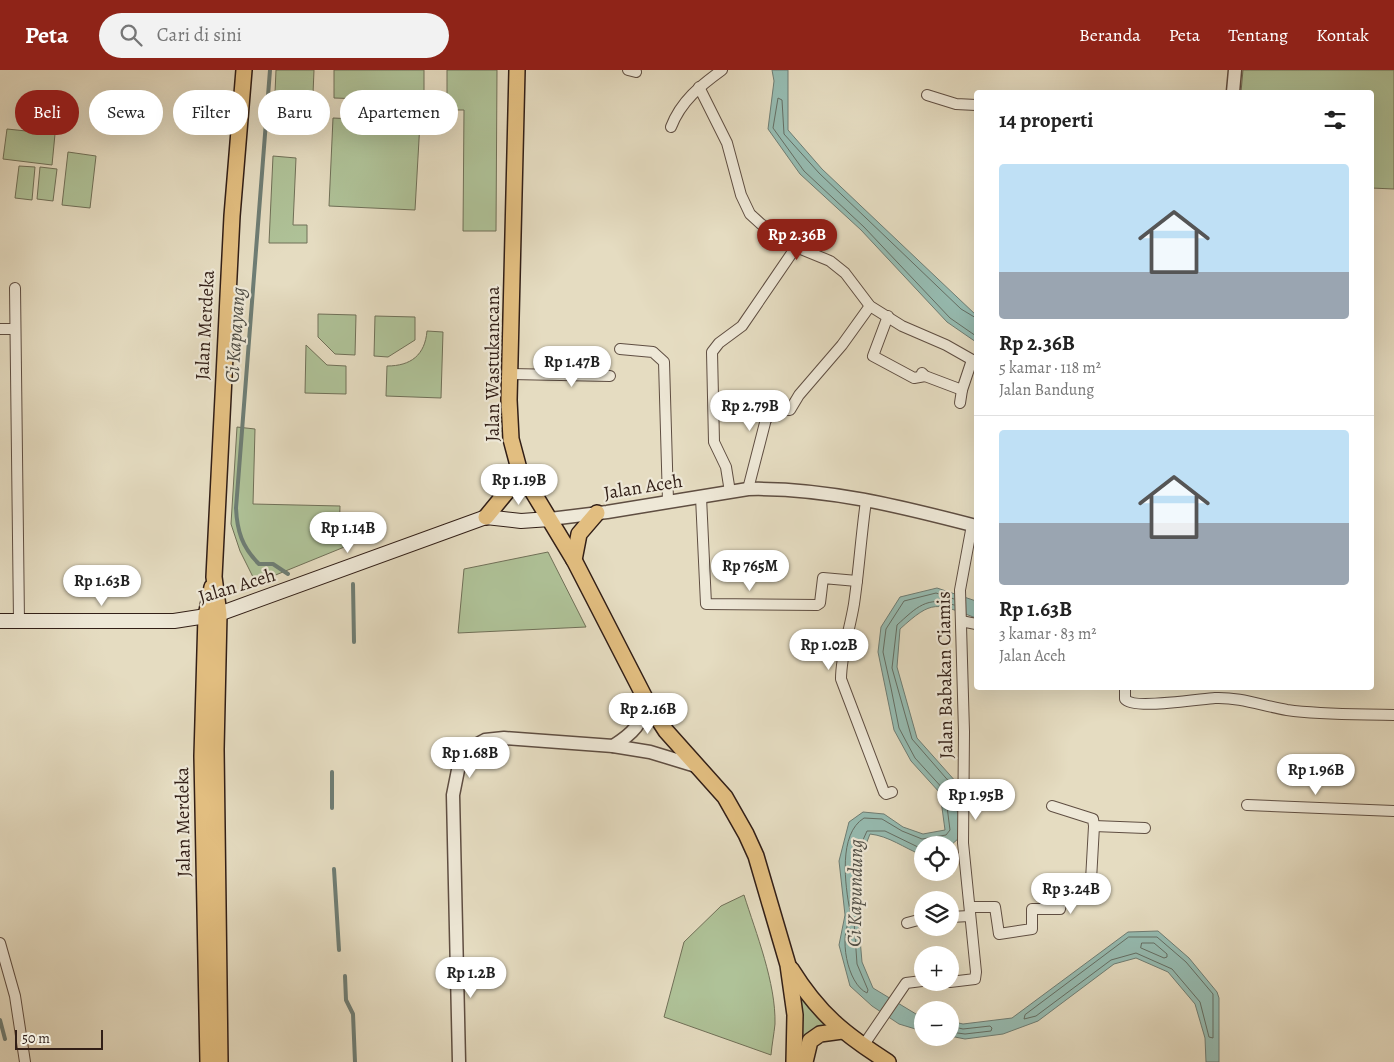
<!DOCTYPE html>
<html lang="id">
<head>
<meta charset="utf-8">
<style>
	body { margin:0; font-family:Alegreya,serif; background:#f2f2f2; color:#222; height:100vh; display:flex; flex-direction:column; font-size:19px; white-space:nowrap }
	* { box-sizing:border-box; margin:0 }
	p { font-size:16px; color:#767676 }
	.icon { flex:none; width:28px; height:28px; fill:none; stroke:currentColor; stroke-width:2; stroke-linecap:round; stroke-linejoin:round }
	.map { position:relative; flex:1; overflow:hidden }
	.drawer { position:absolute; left:974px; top:20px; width:400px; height:600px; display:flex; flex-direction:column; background:#fff; border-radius:5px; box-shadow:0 5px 20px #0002 }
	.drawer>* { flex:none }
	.hud { position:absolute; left:15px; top:20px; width:475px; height:45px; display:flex; gap:10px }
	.controls { position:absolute; left:914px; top:766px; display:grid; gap:10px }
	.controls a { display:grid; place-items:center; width:45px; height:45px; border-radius:50%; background:#fff; box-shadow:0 5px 20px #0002; font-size:25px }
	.scale { position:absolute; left:15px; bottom:12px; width:88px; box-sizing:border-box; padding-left:5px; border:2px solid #321f17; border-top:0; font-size:14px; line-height:18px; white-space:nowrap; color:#321f17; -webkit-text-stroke:4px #eee8d7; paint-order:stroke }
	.price { position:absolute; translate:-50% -42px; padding:0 11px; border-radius:18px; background:#fff; color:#222; font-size:16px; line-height:32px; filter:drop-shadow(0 1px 2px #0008) }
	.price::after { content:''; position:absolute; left:50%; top:30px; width:15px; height:11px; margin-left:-8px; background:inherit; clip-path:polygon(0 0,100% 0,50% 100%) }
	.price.selected { background:#8f2418; color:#fff }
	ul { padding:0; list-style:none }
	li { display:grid; align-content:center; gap:10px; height:265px; padding:0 25px }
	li+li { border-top:1px solid #e0e0e0 }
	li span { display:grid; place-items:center; height:155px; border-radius:5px; color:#555 }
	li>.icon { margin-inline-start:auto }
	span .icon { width:90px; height:90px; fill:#fffc; stroke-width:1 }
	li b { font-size:21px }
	h2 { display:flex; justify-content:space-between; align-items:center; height:60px; padding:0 25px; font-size:21px }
	.tag { padding:0 18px; border-radius:22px; background:#fff; box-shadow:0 5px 20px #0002; font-size:18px; line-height:45px }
	.tag.selected { background:#8f2418; color:#fff }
	header { display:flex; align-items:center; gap:30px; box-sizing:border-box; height:70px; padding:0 25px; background:#8f2418; color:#fff }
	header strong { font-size:24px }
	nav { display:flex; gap:28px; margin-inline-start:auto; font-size:18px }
	.search { width:350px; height:45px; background:#f2f2f2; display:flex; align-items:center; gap:12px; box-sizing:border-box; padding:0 18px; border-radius:28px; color:#767676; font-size:19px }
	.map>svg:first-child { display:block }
	.green { fill:#afc298; stroke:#707058 }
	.water { fill:#96bcb2; stroke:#6e7d74 }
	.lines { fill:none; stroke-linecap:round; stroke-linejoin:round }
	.shore { stroke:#646e64; stroke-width:1 }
	.stream { stroke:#6e7d74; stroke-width:4 }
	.minor-casing { stroke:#5f4e42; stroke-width:12 }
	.tertiary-casing { stroke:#5f4e42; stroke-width:15 }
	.secondary-casing { stroke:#321f17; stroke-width:16 }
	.primary-casing { stroke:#321f17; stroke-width:18 }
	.minor { stroke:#eee8d7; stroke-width:10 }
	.tertiary { stroke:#eee8d7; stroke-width:12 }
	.secondary { stroke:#eee8d7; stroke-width:14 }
	.primary { stroke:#e2be80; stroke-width:15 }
	.labels { text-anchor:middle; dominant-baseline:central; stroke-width:4.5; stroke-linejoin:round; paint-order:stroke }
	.street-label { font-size:19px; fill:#321f17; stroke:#eee8d7 }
	.water-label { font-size:20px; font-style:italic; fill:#504e46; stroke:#eee8d7 }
</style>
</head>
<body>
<header>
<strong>Peta</strong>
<div class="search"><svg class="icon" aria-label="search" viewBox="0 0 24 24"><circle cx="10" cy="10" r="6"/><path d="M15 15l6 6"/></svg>Cari di sini</div>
<nav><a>Beranda</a><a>Peta</a><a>Tentang</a><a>Kontak</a></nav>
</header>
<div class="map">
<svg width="1394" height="992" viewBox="0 0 1394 992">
	<rect width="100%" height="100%" fill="#e5dcc1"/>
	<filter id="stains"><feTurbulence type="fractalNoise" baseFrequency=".004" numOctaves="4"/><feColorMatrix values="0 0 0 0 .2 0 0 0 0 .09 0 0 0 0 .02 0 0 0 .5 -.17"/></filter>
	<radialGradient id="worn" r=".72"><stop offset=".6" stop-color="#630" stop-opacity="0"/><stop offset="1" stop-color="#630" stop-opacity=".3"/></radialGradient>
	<!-- green -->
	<g class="green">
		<polygon points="276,0 314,0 313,24 275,23"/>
		<polygon points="334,0 424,0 424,31 334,28"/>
		<polygon points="447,0 497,0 496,161 463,161 464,40 447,40"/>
		<polygon points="1243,0 1394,0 1394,119 1371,118 1371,22 1241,22"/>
		<polygon points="333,48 420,52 415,140 329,136"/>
		<polygon points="7,59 55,64 52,95 3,89"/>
		<polygon points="68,82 96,86 90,138 62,135"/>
		<polygon points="273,86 296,88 293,155 307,155 307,173 269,173"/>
		<polygon points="19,96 35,97 32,130 15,128"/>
		<polygon points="40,97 57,99 53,131 37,129"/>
		<polygon points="318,244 356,245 355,285 335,284 318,267"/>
		<polygon points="375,246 415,247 415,270 388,287 374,286"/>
		<path d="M427,261L443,262L441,328L386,326L387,296C411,296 425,285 427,261Z"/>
		<polygon points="306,275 327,295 346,296 346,324 305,323"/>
		<polygon points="237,357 255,359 253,434 340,436 339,469 364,469 256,513 240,481 231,454"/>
		<polygon points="548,482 586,557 458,563 464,499"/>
		<path d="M744,825C756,863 776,913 775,954C774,964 772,974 771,985L664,947L684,872L721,836Z"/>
		<polygon points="801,925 832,959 803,974"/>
	</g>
	<!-- water -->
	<g class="water">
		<polygon points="772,0 788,0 788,60 822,99 976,245 976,272 947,252 861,160 800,104 768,59 774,11"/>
		<path d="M937,518L976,531V548C936,533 933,529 900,559L897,597L917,668L957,713L963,744L959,768L950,776L922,775V785C904,778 889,766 870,764L863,782L859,857L862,892L873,918L916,944L922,946V961L899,954L872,936L850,916L839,875L845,845L839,791L849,752L863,742L884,744L903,757L923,764L945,760L940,723L911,691L894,660L878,582L881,557L900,527Z"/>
		<polygon points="1158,861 1189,888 1217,922 1219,928 1219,992 1206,992 1205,968 1195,934 1168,902 1136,888 1114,894 1038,951 1003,964 965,969 950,966 950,951 963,954 1012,948 1128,862"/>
	</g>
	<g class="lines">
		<!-- shore -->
		<g class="shore">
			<polyline points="976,248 961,239 819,103 784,64 782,30 778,28 773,58 804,101 864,157 950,248 976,266"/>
			<path d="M954,535C927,525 916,538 897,555L892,598L912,669L952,715L957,741"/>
			<path d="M922,779L885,761H867L858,781L855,840L850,841C845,815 838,764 864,748L882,749L902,761L922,769L946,765L950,760L945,721L915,688L899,658L891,618L883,582L886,559L904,531L936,523L954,529"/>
			<path d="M851,848L854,851L857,894L868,920L867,923C847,914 838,865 851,848Z"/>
			<polygon points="1129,867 1157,867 1186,892 1213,924 1213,968 1209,967 1200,932 1172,899 1136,883 1111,890 1036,946 1024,949 1025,945"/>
			<polygon points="1142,873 1154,873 1167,884 1167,887 1164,888 1141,878"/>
			<polyline points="950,956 963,959 990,956 992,958 991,961 965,964 950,962"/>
		</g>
		<!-- stream -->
		<g class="stream">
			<path d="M270,0L236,438C237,461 242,477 259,494H273L288,504"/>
			<polyline points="353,514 354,572"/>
			<polyline points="332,738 332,702"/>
			<polyline points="334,799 339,880"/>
			<polyline points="345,906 346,930 353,944 355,992"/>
			<polyline points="0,950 5,969"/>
		</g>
		<defs>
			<g id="minor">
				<polyline points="628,0 636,2"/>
				<polyline points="699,17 727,73 741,125 750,144 761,154 796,177 830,191 845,203 870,236 902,256 946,275 976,292"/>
				<polyline points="927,25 956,34 976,35"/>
				<path d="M671,57C681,31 700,16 722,0"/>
				<polyline points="15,218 19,551"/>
				<polyline points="888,246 873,286 914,308 925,306"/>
				<polyline points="0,259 15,259"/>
				<polyline points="620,279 653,282 664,292 668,431"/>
				<polyline points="922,303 925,306 962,320"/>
				<polyline points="511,304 610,306"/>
				<polyline points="960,333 962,320 972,290"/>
				<polyline points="748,419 766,349 779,340 790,340 799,325 842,275 870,236"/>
				<polyline points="730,422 726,397 714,372 712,282 719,273 742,256 796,177"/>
				<polyline points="701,427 706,534 817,535 820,533 823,508 857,511"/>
				<path d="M866,431C861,466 859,500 854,534C850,559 841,584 841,609L884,722L886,724L892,722"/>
				<polyline points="961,551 976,554"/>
				<path d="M1125,618V629C1133,640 1200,629 1215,628C1240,627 1263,636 1287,640C1322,645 1358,644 1394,645"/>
				<polyline points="1247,735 1394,741"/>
				<polyline points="1052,736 1093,749 1094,756"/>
				<polyline points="971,837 995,837 999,864 1032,859 1032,839 1060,839 1065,810 1091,810 1094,756 1145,758"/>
				<polyline points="950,847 970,846"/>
				<polyline points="907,853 922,849"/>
				<polyline points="0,873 15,926 25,992"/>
				<polyline points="950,912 975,909 976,902 963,773 964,662 960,520 972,455"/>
				<polyline points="863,976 906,913 922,911"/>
			</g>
			<g id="tertiary">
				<polyline points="1233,22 1235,0"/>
				<path d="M550,449L607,442L748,419C824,417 903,437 976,456"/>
				<path d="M613,676C632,664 644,653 646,630"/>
				<polyline points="459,992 453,725 459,695 470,678 485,670 504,668 613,676 650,682 696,696"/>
			</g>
			<polyline id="secondary" points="0,551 174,551 219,544 486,447 521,451 550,449"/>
			<g id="primary">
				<polyline points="517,0 509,330 511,369 519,399 574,490 646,630 666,661 725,727 746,764 756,786 788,895 795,945 794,992"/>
				<polyline points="486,447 509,419 519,399"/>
				<polyline points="574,490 579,464 597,443"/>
				<path d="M791,899C819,944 844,964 888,992"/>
				<polyline points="208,992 202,686 206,546 212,517"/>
				<polyline points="220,992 216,679 219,544 214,507 232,146 244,0"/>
				<polyline points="805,992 810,971 820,964 842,961"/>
			</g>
		</defs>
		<!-- minor casing -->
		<use href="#minor" class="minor-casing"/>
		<!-- tertiary casing -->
		<use href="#tertiary" class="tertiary-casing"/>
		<!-- secondary casing -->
		<use href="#secondary" class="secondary-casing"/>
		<!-- primary casing -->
		<use href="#primary" class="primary-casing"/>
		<!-- minor -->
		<use href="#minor" class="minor"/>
		<!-- tertiary -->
		<use href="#tertiary" class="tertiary"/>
		<!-- secondary -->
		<use href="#secondary" class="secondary"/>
		<!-- primary -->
		<use href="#primary" class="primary"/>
	</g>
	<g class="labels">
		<!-- street labels -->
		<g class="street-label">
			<text transform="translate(205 255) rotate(-87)">Jalan Merdeka</text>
			<text transform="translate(493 294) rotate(-90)">Jalan Wastukancana</text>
			<text transform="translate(643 417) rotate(-9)">Jalan Aceh</text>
			<text transform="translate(237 516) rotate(-17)">Jalan Aceh</text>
			<text transform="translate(945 605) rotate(-91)">Jalan Babakan Ciamis</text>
			<text transform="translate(183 752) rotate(-91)">Jalan Merdeka</text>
		</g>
		<!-- water labels -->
		<g class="water-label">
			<text transform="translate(235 265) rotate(-86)">Ci Kapayang</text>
			<text transform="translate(855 823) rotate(-89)">Ci Kapundung</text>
		</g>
	</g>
	<rect width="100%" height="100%" filter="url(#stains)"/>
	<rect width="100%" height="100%" fill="url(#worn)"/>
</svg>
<div class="controls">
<a><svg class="icon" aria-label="locate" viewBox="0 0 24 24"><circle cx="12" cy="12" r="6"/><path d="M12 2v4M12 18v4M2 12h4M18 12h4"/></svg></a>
<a><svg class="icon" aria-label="layers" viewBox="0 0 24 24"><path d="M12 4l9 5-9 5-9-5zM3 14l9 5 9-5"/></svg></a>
<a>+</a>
<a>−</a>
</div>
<div class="scale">50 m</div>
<b class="price selected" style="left:797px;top:191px">Rp 2.36B</b>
<b class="price" style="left:572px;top:318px">Rp 1.47B</b>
<b class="price" style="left:750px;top:362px">Rp 2.79B</b>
<b class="price" style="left:519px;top:436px">Rp 1.19B</b>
<b class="price" style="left:348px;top:484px">Rp 1.14B</b>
<b class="price" style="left:750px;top:522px">Rp 765M</b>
<b class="price" style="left:102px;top:537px">Rp 1.63B</b>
<b class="price" style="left:829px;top:601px">Rp 1.02B</b>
<b class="price" style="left:648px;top:665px">Rp 2.16B</b>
<b class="price" style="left:470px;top:709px">Rp 1.68B</b>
<b class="price" style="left:1316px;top:726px">Rp 1.96B</b>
<b class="price" style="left:976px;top:751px">Rp 1.95B</b>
<b class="price" style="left:1071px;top:845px">Rp 3.24B</b>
<b class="price" style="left:471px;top:929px">Rp 1.2B</b>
<div class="hud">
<a class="tag selected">Beli</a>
<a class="tag">Sewa</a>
<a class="tag">Filter</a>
<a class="tag">Baru</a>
<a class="tag">Apartemen</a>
</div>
<section class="drawer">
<h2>14 properti<svg class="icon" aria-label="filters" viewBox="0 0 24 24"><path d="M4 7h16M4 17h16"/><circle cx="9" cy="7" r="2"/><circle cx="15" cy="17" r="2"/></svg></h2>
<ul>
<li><span style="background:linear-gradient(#bfe0f5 70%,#9aa5b1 0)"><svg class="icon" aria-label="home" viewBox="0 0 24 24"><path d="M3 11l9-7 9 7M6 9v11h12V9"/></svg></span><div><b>Rp 2.36B</b><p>5 kamar · 118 m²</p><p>Jalan Bandung</p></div></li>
<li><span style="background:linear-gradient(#bfe0f5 60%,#9aa5b1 0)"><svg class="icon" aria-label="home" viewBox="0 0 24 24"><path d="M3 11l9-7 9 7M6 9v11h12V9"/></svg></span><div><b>Rp 1.63B</b><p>3 kamar · 83 m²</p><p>Jalan Aceh</p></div></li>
</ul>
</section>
</div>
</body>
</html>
